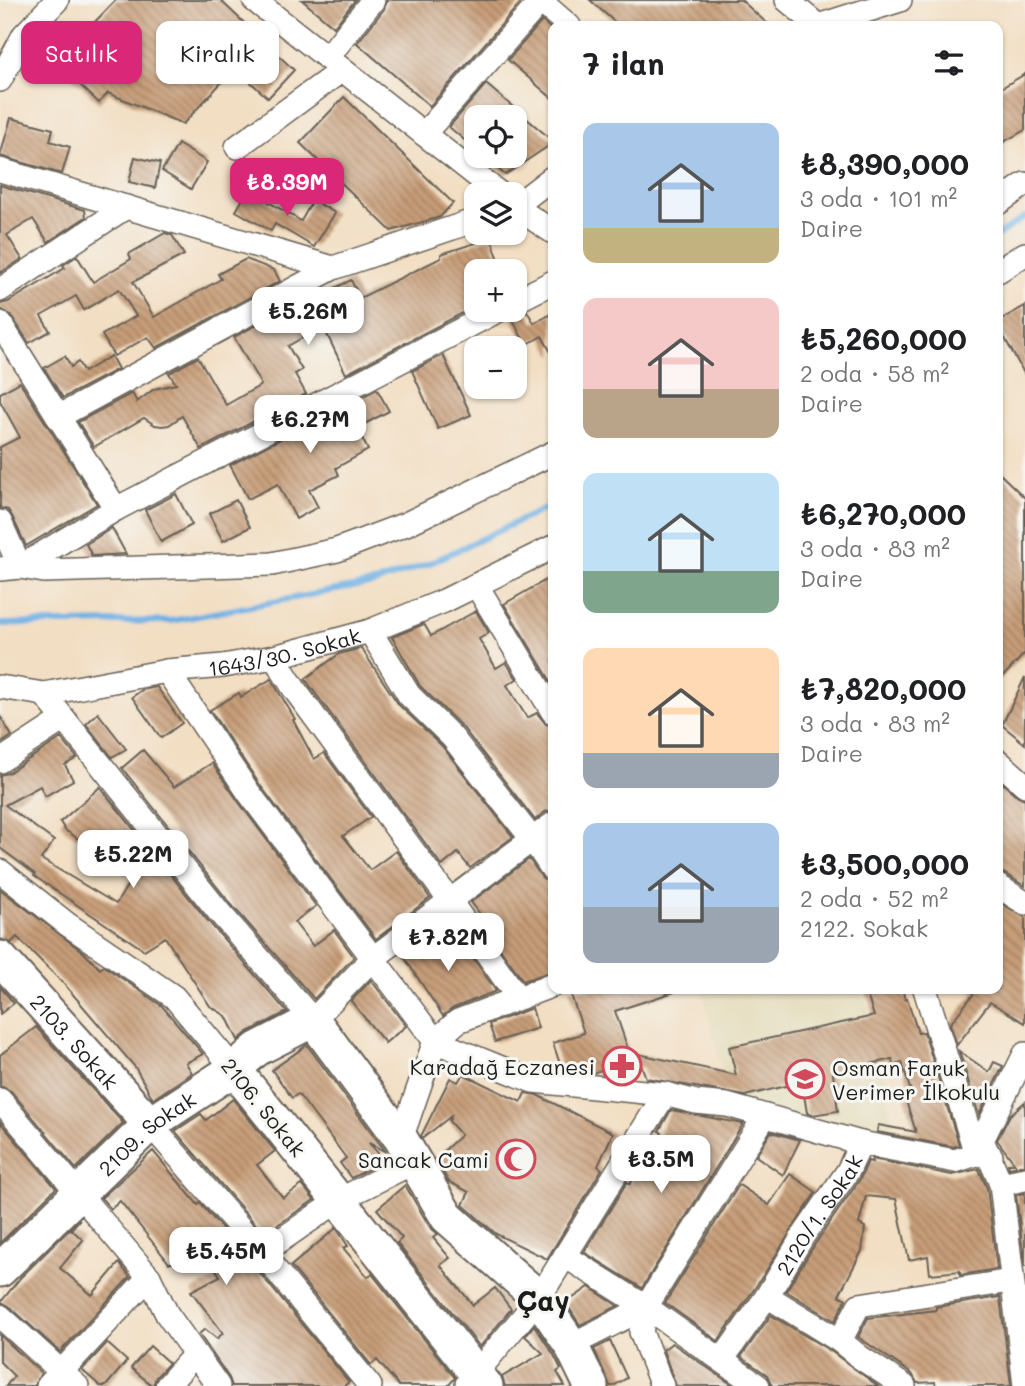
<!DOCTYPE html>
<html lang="tr">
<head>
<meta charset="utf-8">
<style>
	body { margin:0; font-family:Mali,sans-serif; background:#f2f2f2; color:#202124; height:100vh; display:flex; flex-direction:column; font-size:26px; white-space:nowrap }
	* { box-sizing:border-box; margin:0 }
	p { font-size:23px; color:#757577 }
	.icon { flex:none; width:38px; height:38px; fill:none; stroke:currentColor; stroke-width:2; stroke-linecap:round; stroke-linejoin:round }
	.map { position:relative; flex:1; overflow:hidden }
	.details { position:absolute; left:548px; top:21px; width:455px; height:973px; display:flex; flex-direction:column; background:#fff; border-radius:14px; box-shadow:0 2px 5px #0004 }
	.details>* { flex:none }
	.top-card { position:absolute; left:21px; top:21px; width:422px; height:63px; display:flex; gap:14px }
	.buttons { position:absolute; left:464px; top:105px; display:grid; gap:14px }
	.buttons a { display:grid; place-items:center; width:63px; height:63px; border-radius:14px; background:#fff; box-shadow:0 2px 5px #0004; font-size:35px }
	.price { position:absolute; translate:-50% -60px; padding:0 16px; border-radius:14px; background:#fff; color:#222; font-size:23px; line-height:46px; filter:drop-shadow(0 2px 4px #0008) }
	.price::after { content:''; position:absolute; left:50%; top:42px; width:21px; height:16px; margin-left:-10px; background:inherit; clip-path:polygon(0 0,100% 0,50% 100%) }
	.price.active { background:#db2777; color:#fff }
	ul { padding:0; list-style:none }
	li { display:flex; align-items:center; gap:21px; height:175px; padding:0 35px }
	li span { display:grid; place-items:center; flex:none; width:196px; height:140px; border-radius:14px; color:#555 }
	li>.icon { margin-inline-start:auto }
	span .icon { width:84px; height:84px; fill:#fffc; stroke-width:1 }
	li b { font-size:30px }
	h2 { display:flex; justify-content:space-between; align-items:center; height:84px; padding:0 35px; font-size:30px }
	.tag { padding:0 24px; border-radius:14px; background:#fff; box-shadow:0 2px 5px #0004; font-size:24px; line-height:63px }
	.tag.active { background:#db2777; color:#fff }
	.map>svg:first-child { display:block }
	.built { fill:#e4dbba }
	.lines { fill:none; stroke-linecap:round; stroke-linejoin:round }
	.stream { stroke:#71b1e4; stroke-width:6 }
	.building { fill:url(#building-back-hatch) }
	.minor-casing { stroke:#676056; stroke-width:26 }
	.secondary-casing { stroke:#676056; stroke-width:37 }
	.minor { stroke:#fff; stroke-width:23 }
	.secondary { stroke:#fff; stroke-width:33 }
	.labels { text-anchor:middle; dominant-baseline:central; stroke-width:6; stroke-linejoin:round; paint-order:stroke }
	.street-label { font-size:21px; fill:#1c1c1c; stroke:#f6f6f2 }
	.poi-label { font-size:21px; fill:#1c1c1c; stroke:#f6f6f2; text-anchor:end }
	.district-label { font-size:28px; font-weight:bold; fill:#1c1c1c; stroke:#f6f6f2 }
</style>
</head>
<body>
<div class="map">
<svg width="1025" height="1386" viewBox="0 0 1025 1386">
	<defs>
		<pattern id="building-back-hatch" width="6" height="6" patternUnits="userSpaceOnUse" patternTransform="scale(1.75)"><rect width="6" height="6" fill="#c79d78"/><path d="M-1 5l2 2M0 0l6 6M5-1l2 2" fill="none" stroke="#a17f62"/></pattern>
	</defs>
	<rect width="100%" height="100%" fill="#f6f6f2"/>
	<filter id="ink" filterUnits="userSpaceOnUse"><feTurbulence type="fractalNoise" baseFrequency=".0143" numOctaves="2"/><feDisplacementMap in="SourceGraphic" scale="14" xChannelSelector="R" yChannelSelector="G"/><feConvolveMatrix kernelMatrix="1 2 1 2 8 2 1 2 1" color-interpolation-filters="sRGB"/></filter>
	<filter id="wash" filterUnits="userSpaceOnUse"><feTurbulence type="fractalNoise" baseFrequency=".00686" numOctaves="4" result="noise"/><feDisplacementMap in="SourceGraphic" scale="28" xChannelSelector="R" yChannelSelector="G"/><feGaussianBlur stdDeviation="1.57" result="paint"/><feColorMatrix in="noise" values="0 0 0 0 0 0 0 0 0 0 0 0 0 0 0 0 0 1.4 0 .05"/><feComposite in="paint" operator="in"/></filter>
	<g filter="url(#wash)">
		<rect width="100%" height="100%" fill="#f2dec2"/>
		<!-- built -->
		<polygon class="built" points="702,989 861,989 872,1015 897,1143 729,1098"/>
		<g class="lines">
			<!-- stream -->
			<g class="stream">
				<polyline points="998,235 1025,217"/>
				<polyline points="0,624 171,621 374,583 428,564 553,505"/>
			</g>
		</g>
		<g id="blocks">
			<!-- building -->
			<g class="building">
				<polygon points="116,0 220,0 294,70 268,98 235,68 183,124 108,93 99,103 56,62"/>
				<polygon points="302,0 355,0 334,27"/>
				<polygon points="387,0 523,0 430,106 357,43 384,9"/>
				<polygon points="590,0 741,0 770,26 619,26"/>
				<polygon points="542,21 553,31 553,99 508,60"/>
				<polygon points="1025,74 1025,130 998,145 998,90"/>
				<polygon points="486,84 553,141 553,143 505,175 483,156 514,156 514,117 476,117 476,150 449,127"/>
				<polygon points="344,97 453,203 440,217 391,231 300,143"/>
				<polygon points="11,118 53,129 50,141 70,147 62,174 0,156"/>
				<polygon points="178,144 207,162 191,189 162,171"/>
				<polygon points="135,157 160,163 155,188 129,182"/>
				<polygon points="0,185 85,210 86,217 48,242 33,219 7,235 22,259 0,273"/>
				<polygon points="248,190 301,221 313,200 335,213 314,247 275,224 271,231 236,211"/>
				<polygon points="165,233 172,235 184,255 133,282 154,317 221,279 218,274 246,259 274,270 280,281 156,348 148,337 114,356 102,335 136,316 119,289 84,310 76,296 41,316 50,331 29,343 11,315 0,309 0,304 8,302 65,268 63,265 77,256 93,282 131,259 129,254"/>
				<polygon points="491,238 503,271 476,271 476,306 346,374 323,326 288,346 302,370 295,374 306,394 201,449 182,416 169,425 162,426 155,425 144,418 94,447 78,422 132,393 137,402 154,389 176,384 169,373 198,357 226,405 261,385 234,337 293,306 295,308 351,280 360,298 441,258 441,254"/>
				<polygon points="1025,306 1025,375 998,326 998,321"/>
				<polygon points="527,311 534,323 553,313 553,356 542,336 526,345 511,317"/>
				<polygon points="443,355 471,415 438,429 412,371"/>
				<polygon points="65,356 71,367 78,362 84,372 111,356 118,369 63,398 44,368"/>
				<polygon points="20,382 97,504 26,546 12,516 8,510 0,508 0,447 20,437 0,401 0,393"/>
				<polygon points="377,389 389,411 357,428 368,450 336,468 339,475 309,490 318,507 296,519 278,484 248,499 230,465"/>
				<polygon points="998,472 1025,498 1025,653 998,682"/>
				<polygon points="176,494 192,525 161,542 145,510"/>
				<polygon points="236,500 250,527 223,541 209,514"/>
				<polygon points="112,528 126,554 92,556 86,544"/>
				<polygon points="553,576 553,685 504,604"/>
				<polygon points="476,611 489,633 479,639 496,668 506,662 517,679 507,685 527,718 537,713 546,724 553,726 553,810 545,812 535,820 463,728 420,686 392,637 424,624 431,636"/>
				<polygon points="361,648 399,705 442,746 513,837 470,868 458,853 442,866 305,679 339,654"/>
				<polygon points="1025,677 1025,744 1002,725"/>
				<polygon points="271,679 295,719 293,720 314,759 324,753 371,817 343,836 370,870 396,851 430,898 376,939 260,785 210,710 239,693 241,697"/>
				<polygon points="157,687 182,723 161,738 132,697 142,690"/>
				<polygon points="98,713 126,749 112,757 86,724"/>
				<polygon points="0,716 12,736 0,744"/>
				<polygon points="61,738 77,758 65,765 73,780 45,796 40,786 5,805 54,841 41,859 116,904 133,876 65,830 60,822 100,787 208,921 287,1012 248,1032 238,1040 226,1016 210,1006 165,937 144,950 34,876 35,874 0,848 0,775 8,773"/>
				<polygon points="143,750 174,787 212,763 238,801 316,906 294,922 313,946 334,930 354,957 314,999 230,903 122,768"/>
				<polygon points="998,779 1016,795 1025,799 1025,886 1005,874 998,872"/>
				<polygon points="529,859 542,878 553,884 553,971 523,981 477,915 479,913 471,902"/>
				<polygon points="0,889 83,952 100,969 104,966 162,1006 203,1054 186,1063 192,1073 153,1099 135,1067 64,984 17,937 11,943 0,939"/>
				<polygon points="998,902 1025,917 1025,1023 990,1002 957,1045 950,1024 975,992 969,989 998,989"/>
				<polygon points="455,932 496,991 453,1008 443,1016 402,954 425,937 432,949"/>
				<polygon points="371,980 406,1026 385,1043 351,1001"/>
				<polygon points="0,987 14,1003 0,1014"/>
				<polygon points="569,989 673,989 674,992 615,1011 629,1052 736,1075 729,1047 874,1016 865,989 902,989 905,999 907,998 918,1033 924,1032 959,1145 954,1147 877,1132 878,1125 916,1132 905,1098 912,1096 902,1062 893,1065 892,1059 833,1073 838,1111 812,1115 807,1113 802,1082 745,1096 646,1078 642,1067 617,1075 603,1074 601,1070 593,1073 562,1070 553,1043 584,1033"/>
				<polygon points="532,1008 538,1028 495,1042 489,1024"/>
				<polygon points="36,1027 123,1123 76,1169 11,1091 0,1086 0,1055"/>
				<polygon points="307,1045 386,1152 369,1143 385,1161 351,1178 340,1163 346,1158 326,1131 298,1094 292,1098 272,1070"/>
				<polygon points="959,1051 989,1072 994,1062 1003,1066 979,1115"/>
				<polygon points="463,1074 521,1102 525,1093 537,1095 613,1133 598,1166 602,1169 547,1259 496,1234 463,1205 469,1192 449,1182 435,1159 461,1135 449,1121 451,1116 423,1138 421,1136 450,1078 458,1082"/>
				<polygon points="233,1099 275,1151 257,1165 283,1198 302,1185 314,1200 264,1234 175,1131 201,1114 206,1120"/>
				<polygon points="1025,1102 1025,1165 1009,1168 1008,1164 1015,1164 997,1140 1010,1115"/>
				<polygon points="671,1110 743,1124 642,1288 584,1252 627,1182 630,1184 662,1133 659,1131"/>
				<polygon points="0,1122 56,1188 0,1243"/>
				<polygon points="771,1132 800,1140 783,1175 756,1156"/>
				<polygon points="153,1151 198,1205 200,1203 251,1262 349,1382 344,1386 232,1386 229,1378 199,1334 205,1329 217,1339 223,1333 191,1291 220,1276 199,1244 175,1263 169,1263 120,1201 111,1209 101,1198"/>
				<polygon points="872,1159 952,1175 979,1169 987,1188 997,1269 960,1275 960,1271 930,1274 928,1256 909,1260 896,1199 866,1196 859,1224 865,1227 862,1251 839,1295 846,1299 835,1321 786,1291 815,1244 860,1179 868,1161 872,1162"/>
				<polygon points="790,1174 816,1192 755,1288 718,1341 665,1303 739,1185 769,1205"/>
				<polygon points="405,1185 430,1227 438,1234 433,1238 450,1258 440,1265 473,1305 495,1288 511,1309 480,1347 397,1243 402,1238 377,1209"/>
				<polygon points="1025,1193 1025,1267 1016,1195"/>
				<polygon points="80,1219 71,1229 83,1240 60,1268 92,1295 119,1263 130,1277 60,1352 9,1306 1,1302 21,1277"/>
				<polygon points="336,1228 348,1246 343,1248 368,1277 372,1274 455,1378 448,1386 399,1386 377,1360 371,1365 291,1266"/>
				<polygon points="589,1287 618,1306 580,1325 566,1303"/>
				<polygon points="1000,1297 1011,1386 936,1386 935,1382 917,1383 912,1374 858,1337 868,1318 936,1310 936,1307"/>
				<polygon points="771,1315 832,1352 878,1386 772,1386 767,1375 741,1357"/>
				<polygon points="534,1325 554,1355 561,1369 557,1372 565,1386 505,1386 502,1377 543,1353 525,1336"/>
				<polygon points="0,1335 41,1373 34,1386 6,1386 14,1376 0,1362"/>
				<polygon points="610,1341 627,1378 613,1386 610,1386 594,1349"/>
				<polygon points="107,1343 127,1361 106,1386 100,1386 82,1370"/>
				<polygon points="672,1343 734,1386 676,1386 663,1350"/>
				<polygon points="150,1346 169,1363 156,1377 153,1386 131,1368"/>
			</g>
		</g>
	</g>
	<g filter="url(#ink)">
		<use href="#blocks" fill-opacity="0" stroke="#676056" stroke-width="2"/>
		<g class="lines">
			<defs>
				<g id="minor">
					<polyline points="254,0 500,194"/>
					<polyline points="539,0 569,26"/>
					<polyline points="787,0 818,26"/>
					<polyline points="818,26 900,0"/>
					<polyline points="327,58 373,0"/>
					<polyline points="0,80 24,35 57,0"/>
					<polyline points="424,134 541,1"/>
					<polyline points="237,147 335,75 340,68"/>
					<polyline points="0,170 333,268 476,220"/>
					<polyline points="998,203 1025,184"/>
					<polyline points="514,206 553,232"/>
					<polyline points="514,207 553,177"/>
					<polyline points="998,271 1025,254"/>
					<polyline points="0,290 126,207"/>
					<polyline points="514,302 553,282"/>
					<polyline points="0,323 116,509 20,567 0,522"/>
					<polyline points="58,417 333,268"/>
					<polyline points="116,509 499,310"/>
					<polyline points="0,569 20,567 44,571 272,564 337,550 406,524 553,453"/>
					<polyline points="477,586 553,712"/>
					<polyline points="370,631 409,695 452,737 533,840 553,870"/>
					<polyline points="274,657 295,690 450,901 518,998"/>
					<polyline points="167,671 249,793 435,1041 458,1021 553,985"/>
					<path id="s1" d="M0,687L44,694L167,671L223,666L274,657L370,631L444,601L553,547"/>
					<polyline points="44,694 219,912 313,1020 372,959 553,824"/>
					<polyline points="0,761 64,719"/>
					<polyline points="998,761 1025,785"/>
					<polyline points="0,871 67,924 174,997 234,1069"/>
					<polyline points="998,886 1025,903"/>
					<polyline points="925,989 976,1154"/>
					<polyline points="0,1100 149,1277 167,1314 218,1386"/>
					<polyline points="150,1124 262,1253 370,1386"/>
					<polyline points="401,1139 435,1041 533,1081 665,1094 696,1102 727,1105 861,1143"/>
					<polyline points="1001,1184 1025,1179"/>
					<polyline points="262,1253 339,1200 416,1161"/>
					<polyline points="565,1256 646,1307"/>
					<polyline points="767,1296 840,1341 861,1358 904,1386"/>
					<polyline points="0,1316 77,1386"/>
					<polyline points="840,1341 859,1305 1011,1281"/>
					<polyline points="571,1345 646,1307 758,1386"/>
					<path id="s2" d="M722,1360L767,1296L803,1236L848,1171L861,1143L955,1161L976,1154L991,1156"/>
					<polyline points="467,1384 539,1298 665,1094"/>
					<polyline points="48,1386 149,1277"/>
					<polyline points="167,1386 195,1354"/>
					<polyline points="662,1386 641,1332 646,1307 765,1116"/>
					<polyline points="1025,1386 1001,1184 982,1140 1025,1054"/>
				</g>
				<g id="secondary">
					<path id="s3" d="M0,958L150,1124"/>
					<polyline points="234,1069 486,1386"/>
					<path id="s4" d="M0,1270L150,1124L234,1069L257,1049L313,1020L401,1139L447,1217L539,1298L571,1345L591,1386"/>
				</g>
			</defs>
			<!-- minor casing -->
			<use href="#minor" class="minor-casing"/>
			<!-- secondary casing -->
			<use href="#secondary" class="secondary-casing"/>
			<!-- minor -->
			<use href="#minor" class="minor"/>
			<!-- secondary -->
			<use href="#secondary" class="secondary"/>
		</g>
	</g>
	<!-- icons -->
	<defs>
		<symbol id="pharmacy-ring" viewBox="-11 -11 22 22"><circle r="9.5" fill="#f6f6f2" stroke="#d1495b" stroke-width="1.5"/><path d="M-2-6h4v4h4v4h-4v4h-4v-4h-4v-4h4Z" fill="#d1495b"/></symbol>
		<symbol id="school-ring" viewBox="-11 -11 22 22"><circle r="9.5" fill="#f6f6f2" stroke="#d1495b" stroke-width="1.5"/><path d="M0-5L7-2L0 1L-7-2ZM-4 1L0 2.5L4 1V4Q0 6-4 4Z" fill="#d1495b"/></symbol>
		<symbol id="mosque-ring" viewBox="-11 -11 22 22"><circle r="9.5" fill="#f6f6f2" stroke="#d1495b" stroke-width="1.5"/><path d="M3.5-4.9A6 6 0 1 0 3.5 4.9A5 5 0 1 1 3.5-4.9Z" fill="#d1495b"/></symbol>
	</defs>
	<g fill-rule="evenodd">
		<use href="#pharmacy-ring" x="600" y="1044" width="44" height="44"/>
		<use href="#school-ring" x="783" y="1057" width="44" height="44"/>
		<use href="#mosque-ring" x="494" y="1137" width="44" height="44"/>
	</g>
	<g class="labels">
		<!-- street labels -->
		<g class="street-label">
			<text stroke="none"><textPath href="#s1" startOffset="289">1643/30. Sokak</textPath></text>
			<text stroke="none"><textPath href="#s3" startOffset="112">2103. Sokak</textPath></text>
			<text transform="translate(264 1107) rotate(51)">2106. Sokak</text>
			<text stroke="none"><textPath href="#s4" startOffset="201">2109. Sokak</textPath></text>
			<text stroke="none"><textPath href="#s2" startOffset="175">2120/1. Sokak</textPath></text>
		</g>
		<!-- poi labels -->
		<g class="poi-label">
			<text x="595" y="1066">Karadağ Eczanesi</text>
			<text x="832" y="1067" text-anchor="start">Osman Faruk<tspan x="832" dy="24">Verimer İlkokulu</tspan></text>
			<text x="489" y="1159">Sancak Cami</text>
		</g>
		<!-- district labels -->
		<g class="district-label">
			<text x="543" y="1300">Çay</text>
		</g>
	</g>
</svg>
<div class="buttons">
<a><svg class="icon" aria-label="locate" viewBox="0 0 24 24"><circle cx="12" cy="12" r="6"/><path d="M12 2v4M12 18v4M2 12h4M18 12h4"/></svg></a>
<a><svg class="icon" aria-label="layers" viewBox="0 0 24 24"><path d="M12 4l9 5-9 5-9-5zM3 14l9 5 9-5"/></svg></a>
<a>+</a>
<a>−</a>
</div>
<b class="price active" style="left:287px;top:218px">₺8.39M</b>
<b class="price" style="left:308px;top:347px">₺5.26M</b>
<b class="price" style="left:310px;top:455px">₺6.27M</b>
<b class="price" style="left:133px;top:890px">₺5.22M</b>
<b class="price" style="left:448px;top:973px">₺7.82M</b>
<b class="price" style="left:661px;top:1195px">₺3.5M</b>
<b class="price" style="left:226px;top:1287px">₺5.45M</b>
<div class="top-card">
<a class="tag active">Satılık</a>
<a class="tag">Kiralık</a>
</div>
<section class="details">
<h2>7 ilan<svg class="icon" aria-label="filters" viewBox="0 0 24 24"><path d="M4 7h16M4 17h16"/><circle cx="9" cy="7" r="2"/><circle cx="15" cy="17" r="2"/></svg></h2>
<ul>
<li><span style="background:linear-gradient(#a9c7e8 75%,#c2b280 0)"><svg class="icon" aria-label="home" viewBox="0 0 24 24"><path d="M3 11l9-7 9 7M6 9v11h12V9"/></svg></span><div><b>₺8,390,000</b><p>3 oda · 101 m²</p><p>Daire</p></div></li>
<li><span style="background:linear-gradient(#f6c9c9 65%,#b9a48a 0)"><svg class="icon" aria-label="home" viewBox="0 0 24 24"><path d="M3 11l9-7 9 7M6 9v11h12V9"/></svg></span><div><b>₺5,260,000</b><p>2 oda · 58 m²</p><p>Daire</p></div></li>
<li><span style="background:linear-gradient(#bfe0f5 70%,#7fa58c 0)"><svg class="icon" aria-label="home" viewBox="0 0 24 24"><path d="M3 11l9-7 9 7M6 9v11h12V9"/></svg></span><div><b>₺6,270,000</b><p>3 oda · 83 m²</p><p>Daire</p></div></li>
<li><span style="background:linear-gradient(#ffd9b3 75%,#9aa5b1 0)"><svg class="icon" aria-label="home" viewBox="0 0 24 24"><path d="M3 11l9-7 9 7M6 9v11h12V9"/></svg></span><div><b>₺7,820,000</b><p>3 oda · 83 m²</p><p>Daire</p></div></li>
<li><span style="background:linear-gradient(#a9c7e8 60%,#9aa5b1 0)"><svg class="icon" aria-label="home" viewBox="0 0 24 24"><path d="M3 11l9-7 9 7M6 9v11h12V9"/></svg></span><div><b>₺3,500,000</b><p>2 oda · 52 m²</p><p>2122. Sokak</p></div></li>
</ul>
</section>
</div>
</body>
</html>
